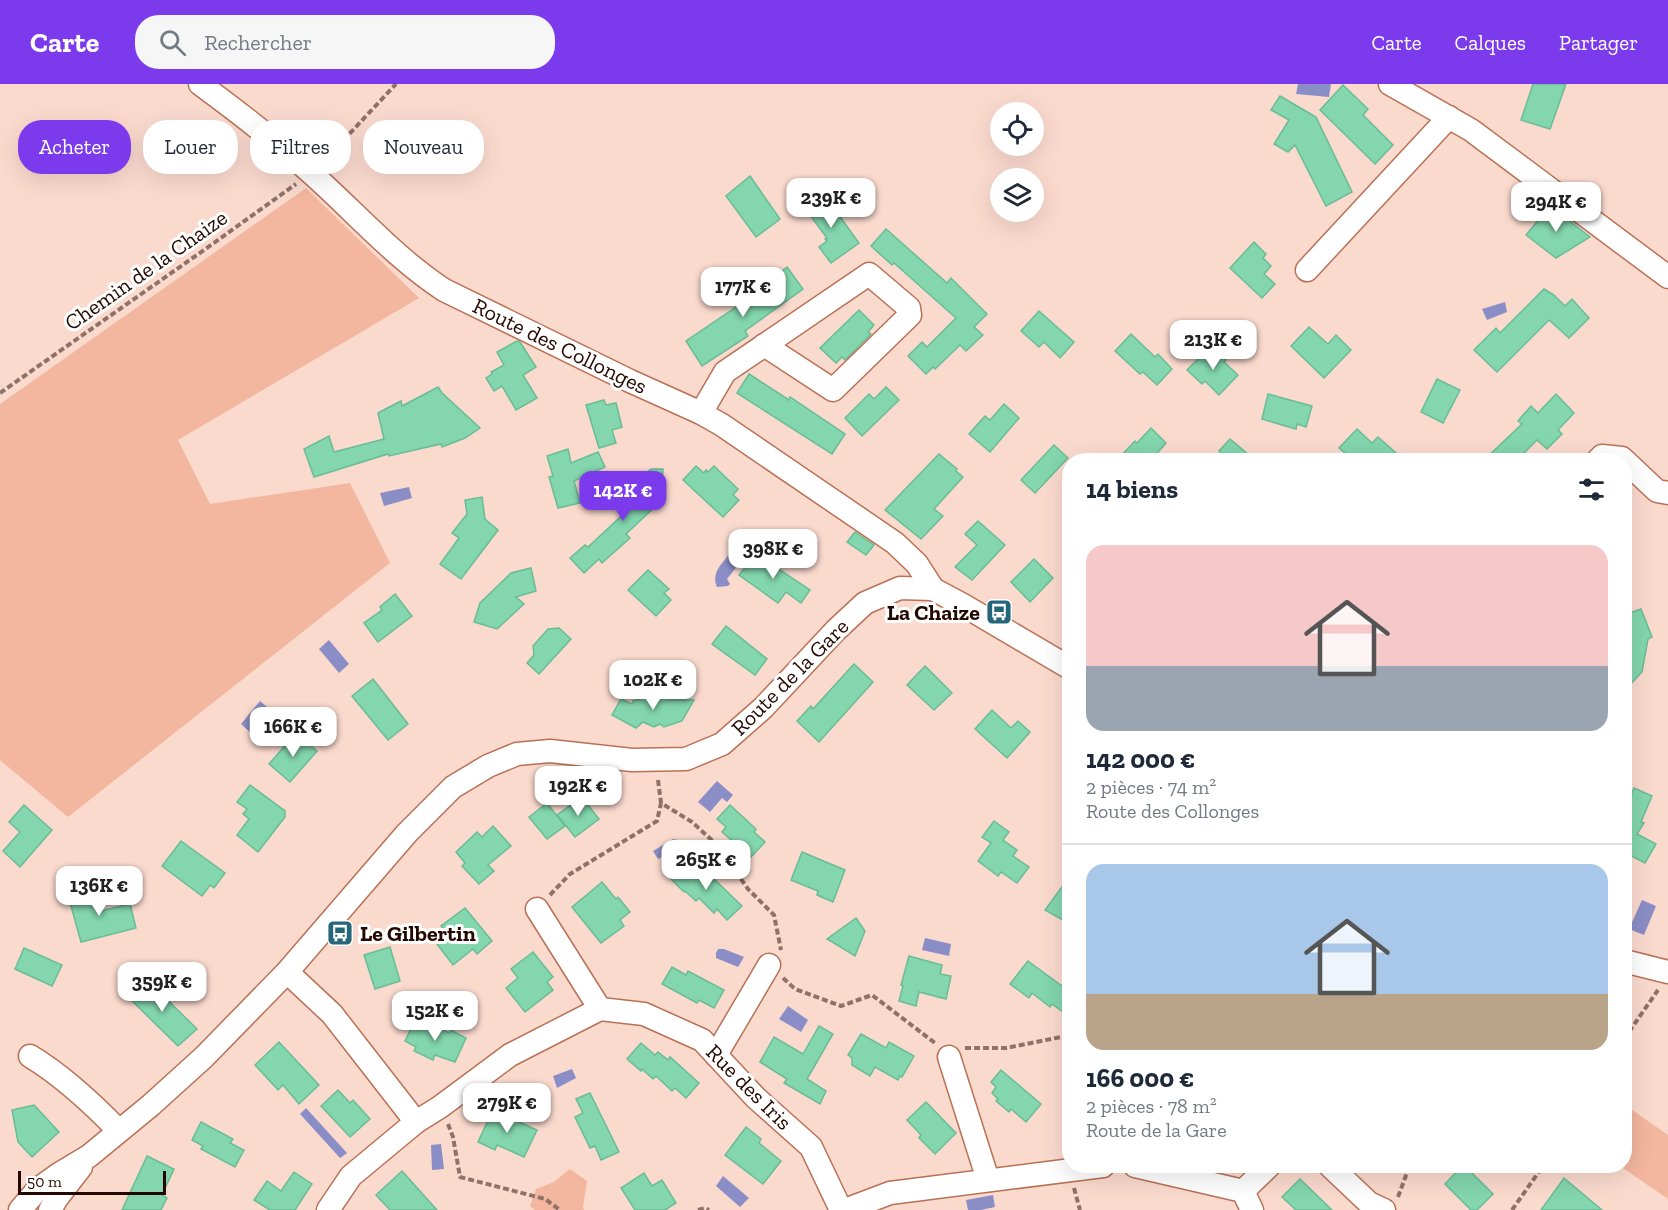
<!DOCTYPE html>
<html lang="fr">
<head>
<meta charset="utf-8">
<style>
	body { margin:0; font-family:"Zilla Slab",serif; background:#f6f6f7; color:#1f2937; height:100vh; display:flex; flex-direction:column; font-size:22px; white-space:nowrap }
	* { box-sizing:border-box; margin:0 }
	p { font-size:20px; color:#747a83 }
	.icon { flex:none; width:33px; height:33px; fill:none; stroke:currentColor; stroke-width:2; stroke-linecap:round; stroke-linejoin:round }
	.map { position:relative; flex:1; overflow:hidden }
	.drawer { position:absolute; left:1062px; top:369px; width:570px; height:720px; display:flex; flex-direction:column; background:#fff; border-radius:24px; box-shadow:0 6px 24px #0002 }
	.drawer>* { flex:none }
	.top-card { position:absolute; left:18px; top:36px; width:570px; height:54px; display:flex; gap:12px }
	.fabs { position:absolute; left:990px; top:18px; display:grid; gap:12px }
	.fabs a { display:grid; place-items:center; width:54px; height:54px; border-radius:50%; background:#fff; box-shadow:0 6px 24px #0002; font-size:30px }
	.scale { position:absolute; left:18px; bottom:15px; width:148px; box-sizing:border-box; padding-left:6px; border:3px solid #230801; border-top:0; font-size:16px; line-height:21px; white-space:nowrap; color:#230801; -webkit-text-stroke:4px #fff; paint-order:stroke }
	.price { position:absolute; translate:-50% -51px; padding:0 14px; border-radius:12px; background:#fff; color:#222; font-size:20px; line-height:39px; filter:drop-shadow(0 2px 3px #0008) }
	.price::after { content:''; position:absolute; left:50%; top:36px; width:18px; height:14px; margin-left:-9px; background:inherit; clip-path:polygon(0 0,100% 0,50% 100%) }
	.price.current { background:#7c3aed; color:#fff }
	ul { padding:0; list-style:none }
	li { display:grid; align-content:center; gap:12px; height:318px; padding:0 24px }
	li+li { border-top:2px solid #e0e1e3 }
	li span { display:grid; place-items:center; height:186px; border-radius:18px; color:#555 }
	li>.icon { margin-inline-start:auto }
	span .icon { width:108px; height:108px; fill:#fffc; stroke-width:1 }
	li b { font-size:26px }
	h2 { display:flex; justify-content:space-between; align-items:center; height:72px; padding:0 24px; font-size:26px }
	.pill { padding:0 21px; border-radius:24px; background:#fff; box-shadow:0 6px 24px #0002; font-size:21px; line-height:54px }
	.pill.current { background:#7c3aed; color:#fff }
	header { display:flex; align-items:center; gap:36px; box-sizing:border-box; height:84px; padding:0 30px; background:#7c3aed; color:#fff }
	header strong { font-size:28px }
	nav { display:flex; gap:33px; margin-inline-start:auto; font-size:21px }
	.search { width:420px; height:54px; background:#f6f6f7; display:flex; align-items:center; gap:15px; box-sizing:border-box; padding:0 21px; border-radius:24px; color:#747a83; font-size:22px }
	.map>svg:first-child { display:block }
	.green { fill:#f3b69e }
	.water { fill:#8b8ec6 }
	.building { fill:#83d6ae; stroke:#69bc95; stroke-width:1.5 }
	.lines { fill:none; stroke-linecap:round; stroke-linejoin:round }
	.minor-casing { stroke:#b97155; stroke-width:25 }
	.path { stroke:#8f7168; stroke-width:4; stroke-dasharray:6 3; stroke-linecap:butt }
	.minor { stroke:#fff; stroke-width:22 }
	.labels { text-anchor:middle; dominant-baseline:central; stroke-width:6; stroke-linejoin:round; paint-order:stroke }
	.street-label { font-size:22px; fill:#230801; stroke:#fff }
	.poi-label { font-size:22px; font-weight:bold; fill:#230801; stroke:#fff; text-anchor:end }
</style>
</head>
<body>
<header>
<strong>Carte</strong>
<div class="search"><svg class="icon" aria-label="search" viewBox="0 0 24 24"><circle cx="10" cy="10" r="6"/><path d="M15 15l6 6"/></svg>Rechercher</div>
<nav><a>Carte</a><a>Calques</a><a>Partager</a></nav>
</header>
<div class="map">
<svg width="1668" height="1126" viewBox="0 0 1668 1126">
	<rect width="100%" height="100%" fill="#fbdace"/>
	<!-- green -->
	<g class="green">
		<polygon points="306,104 419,214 178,356 210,420 350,399 390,479 68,733 0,676 0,320"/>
		<polygon points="1625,1021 1668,1051 1668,1115 1620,1082 1624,1082"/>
		<polygon points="570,1085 587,1097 583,1123 584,1126 535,1126 530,1122 536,1105 554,1098"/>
	</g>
	<!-- water -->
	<g class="water">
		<polygon points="1298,0 1331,0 1329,13 1296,10"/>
		<polygon points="1505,218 1507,228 1487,236 1482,225"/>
		<polygon points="409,403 412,414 384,422 380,409"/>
		<path d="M731,468L742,476L727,495L730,500L728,502L717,503C711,488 722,480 731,468Z"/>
		<polygon points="329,556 349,580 339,589 319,565"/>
		<polygon points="629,581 636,587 644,587 650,592 647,601 643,602 634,597 629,599 625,597 624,591"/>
		<polygon points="260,617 272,627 252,650 241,640"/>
		<polygon points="717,697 733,711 727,718 722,714 710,728 698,718"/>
		<polygon points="673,755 677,756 679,761 678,762 679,764 658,775 653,767"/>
		<polygon points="1642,816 1656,822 1644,851 1629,845"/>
		<polygon points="925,854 951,860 949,872 922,866"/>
		<polygon points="718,865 724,865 744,873 738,883 716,874 716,869"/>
		<polygon points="788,922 808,936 801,948 779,935"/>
		<polygon points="572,985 576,994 557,1004 553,992"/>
		<polygon points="306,1024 347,1069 340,1074 300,1030"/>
		<polygon points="441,1060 444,1085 432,1086 431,1061"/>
		<polygon points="723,1092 749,1114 740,1123 716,1102"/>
		<polygon points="993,1111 995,1123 981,1126 968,1126 966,1116"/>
	</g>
	<!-- building -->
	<g class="building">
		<polygon points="1533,0 1566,0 1550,45 1521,36"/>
		<polygon points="1343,1 1368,25 1363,31 1393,61 1375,80 1320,26"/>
		<polygon points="1280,12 1316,33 1352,108 1326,122 1295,61 1288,68 1274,60 1289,36 1271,26"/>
		<polygon points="750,92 780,135 756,153 726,112"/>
		<polygon points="823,109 859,159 831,179 819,163 827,157 825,155 827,154 804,123"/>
		<polygon points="1550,122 1590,153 1556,174 1526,151"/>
		<polygon points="886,145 947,199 951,194 987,230 974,243 983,251 966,267 960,261 935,285 933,283 926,290 908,272 922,258 927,263 956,234 894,179 892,181 871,162"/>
		<polygon points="1254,158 1266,170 1263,174 1271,182 1264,190 1275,200 1262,214 1230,184"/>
		<polygon points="787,183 803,205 745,247 748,252 702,282 686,257 742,219"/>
		<polygon points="1544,205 1554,211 1565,222 1572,215 1589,234 1569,254 1549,236 1497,288 1474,266 1496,244 1500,249"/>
		<polygon points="859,226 874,241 868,248 871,250 845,276 842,273 836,279 820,264"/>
		<polygon points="1039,227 1074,258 1060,274 1044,258 1039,263 1021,247"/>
		<polygon points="1309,243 1328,260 1336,251 1351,266 1324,294 1291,262"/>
		<polygon points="1131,250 1155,273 1158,270 1172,285 1157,301 1143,288 1140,290 1115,267"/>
		<polygon points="517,257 520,258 536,283 523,291 537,314 516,326 502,302 494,307 486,294 492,290 491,288 504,281 497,268"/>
		<polygon points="1211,262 1226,276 1224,278 1238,291 1219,311 1205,297 1202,300 1187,286"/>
		<polygon points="749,290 789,316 790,313 845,350 832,370 737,309"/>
		<polygon points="1437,295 1460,306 1443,339 1421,328"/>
		<polygon points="438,303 442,309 480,344 465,354 442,363 441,360 389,372 388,370 314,393 304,365 329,352 334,368 384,355 378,329 401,317 402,322"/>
		<polygon points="886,303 899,316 862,352 845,334 869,310 874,315"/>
		<polygon points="1268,310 1312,322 1306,343 1297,340 1296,345 1262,335"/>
		<polygon points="1556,310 1574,329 1558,346 1562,350 1547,365 1537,356 1517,376 1484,376 1522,340 1518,337 1531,322 1538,329"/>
		<polygon points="604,316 606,321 616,319 622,343 612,346 616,359 599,364 586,321"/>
		<polygon points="1004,320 1019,334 990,368 969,350 985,332 990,336"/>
		<polygon points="1151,344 1166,359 1153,374 1156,376 1117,376 1135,357 1137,359"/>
		<polygon points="1357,345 1372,359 1378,353 1404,376 1353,376 1339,364"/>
		<polygon points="1230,355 1255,376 1230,376 1219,367"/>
		<polygon points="1054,361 1068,374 1035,409 1021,396"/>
		<polygon points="568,365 571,379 598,368 605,383 574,397 580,419 558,424 549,393 553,392 547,372"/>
		<polygon points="939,370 957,385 956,387 963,393 934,425 943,432 921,455 885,426"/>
		<polygon points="696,382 704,389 706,386 708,388 714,382 738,405 733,411 739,416 723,433 683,396"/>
		<polygon points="651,385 663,385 661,417 626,450 630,454 602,479 599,475 584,489 570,474 585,461 588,463 631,423 625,416 639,403 640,394"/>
		<polygon points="482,413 485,435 498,446 461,495 440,480 459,454 452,449 467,430 465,416"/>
		<polygon points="978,437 1005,461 972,496 955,483 977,461 965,450"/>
		<polygon points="855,448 874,461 866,471 847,458"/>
		<polygon points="756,470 810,506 801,519 786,508 778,519 739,491"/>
		<polygon points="1034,475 1053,494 1030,518 1011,498"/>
		<polygon points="531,484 536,507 516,513 524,520 497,545 474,538 480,519 511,489"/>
		<polygon points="648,486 669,505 664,509 671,516 656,532 628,506"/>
		<polygon points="395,510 412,532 378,558 364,539 382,526 380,523"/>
		<polygon points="1641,525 1652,553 1648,555 1642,588 1624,607 1624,531"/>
		<polygon points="726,542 767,575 755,591 712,560"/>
		<polygon points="559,544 571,555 539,590 527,579 534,571 533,562 548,545"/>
		<polygon points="854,580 873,598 819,658 797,637 811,622 813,625"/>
		<polygon points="925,582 952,609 934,626 907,601"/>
		<polygon points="373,595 408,640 388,656 352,612"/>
		<polygon points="659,609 669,616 694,616 682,637 664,643 660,640 654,643 643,638 636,644 612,631 621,615 632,620 633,617"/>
		<polygon points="992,626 1011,644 1018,637 1030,648 1007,674 975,645"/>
		<polygon points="296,649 317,667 290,698 269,680"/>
		<polygon points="250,701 285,727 285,733 258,768 237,751 249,735 243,730 247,725 237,718"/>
		<polygon points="1634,704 1652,712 1641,738 1644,739 1637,750 1656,760 1645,779 1628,770 1624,777 1624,727"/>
		<polygon points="582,713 599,735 575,753 557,731"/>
		<polygon points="547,719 565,742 547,755 529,733"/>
		<polygon points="24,721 52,746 20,783 3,767 20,748 9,738"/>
		<polygon points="730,721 756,745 754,748 765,758 751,773 722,748 726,743 717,735"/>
		<polygon points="994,737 1009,748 1003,756 1017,766 1013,772 1029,783 1017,799 1001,788 998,792 978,777 991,759 982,753"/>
		<polygon points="493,742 511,762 488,781 494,787 479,800 462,782 465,779 456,768 477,748 482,753"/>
		<polygon points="181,757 225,789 214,804 210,801 202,812 162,782"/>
		<polygon points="802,768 845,786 833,818 817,811 818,807 791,796"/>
		<polygon points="687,778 701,792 703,790 711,798 714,795 742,822 727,836 717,825 714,829 699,814 696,817 685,807 684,808 670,794"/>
		<polygon points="1070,792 1070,840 1045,826"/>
		<polygon points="602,798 616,815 618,813 630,828 620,836 624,842 601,859 572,823"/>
		<polygon points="91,805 97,828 130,820 136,844 81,858 68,811"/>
		<polygon points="465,824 492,857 477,870 473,865 453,881 437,860 448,851 441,842"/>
		<polygon points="856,834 865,847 855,872 827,855"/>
		<polygon points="390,863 400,897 375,905 364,871"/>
		<polygon points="24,864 62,881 52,902 15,885"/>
		<polygon points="533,868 553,893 547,898 553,906 525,928 506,904 518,894 511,885"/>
		<polygon points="909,872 942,881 940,890 951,892 946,915 919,908 916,922 899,917 903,902 901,901"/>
		<polygon points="1028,877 1070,908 1070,933 1052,920 1050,923 1032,909 1029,914 1010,900"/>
		<polygon points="672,883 686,891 688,887 724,906 714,924 699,916 697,919 662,900"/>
		<polygon points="146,895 197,945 178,962 128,913"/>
		<polygon points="414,938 426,944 428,938 449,949 451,946 466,954 455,978 435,971 433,976 414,967 416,963 405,957"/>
		<polygon points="819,942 833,950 807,995 826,1007 820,1020 784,999 787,995 760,978 774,953 803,970"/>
		<polygon points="861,950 886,964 889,958 914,972 902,993 900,992 898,996 875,983 870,992 852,981 852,974 848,971"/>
		<polygon points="279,958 319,1001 299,1020 283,1001 278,1006 255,981"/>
		<polygon points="641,959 655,971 658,968 668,976 670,973 699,999 686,1014 675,1004 672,1007 656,992 653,995 642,985 641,987 627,975"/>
		<polygon points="1001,986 1041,1020 1026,1038 1011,1025 1009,1028 996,1017 998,1015 992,1009 996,1003 991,998"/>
		<polygon points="338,1006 350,1019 353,1016 370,1035 350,1053 321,1022"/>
		<polygon points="590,1009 619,1068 601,1076 595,1062 590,1064 575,1033 583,1029 576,1015"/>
		<polygon points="926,1018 956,1049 935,1070 919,1054 921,1051 907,1036"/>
		<polygon points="34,1021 59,1048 32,1073 18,1058 12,1026"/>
		<polygon points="493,1026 537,1046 524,1073 497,1061 495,1066 478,1058"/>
		<polygon points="201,1038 233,1055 230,1059 244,1066 235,1083 201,1065 203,1062 192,1056"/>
		<polygon points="746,1043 761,1055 759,1059 781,1077 763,1100 725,1071"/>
		<polygon points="147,1072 174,1085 162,1111 167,1114 161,1126 122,1126"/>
		<polygon points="1462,1082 1465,1082 1493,1110 1477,1126 1471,1126 1445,1100"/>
		<polygon points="402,1087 437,1126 390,1126 376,1111"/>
		<polygon points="294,1088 312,1100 295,1126 270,1126 254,1116 267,1097 281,1107"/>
		<polygon points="644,1089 652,1102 662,1096 676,1119 665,1126 635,1126 621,1104"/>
		<polygon points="1564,1094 1602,1126 1541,1126"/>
		<polygon points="1300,1095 1332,1126 1296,1126 1282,1113"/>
	</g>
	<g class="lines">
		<defs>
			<g id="minor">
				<path d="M200,0C238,28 275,56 310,88C355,128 394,173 444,206L630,297L701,329L722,341L895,459L917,480L933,505"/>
				<polyline points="1390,0 1471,46 1668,193"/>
				<polyline points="1307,186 1449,33"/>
				<polyline points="701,329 725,288 869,190 909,224 910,231 833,306 764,261"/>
				<polyline points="1598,376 1602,372 1622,374 1657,407 1668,409"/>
				<polyline points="537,825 600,925"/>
				<polyline points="1624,877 1668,888"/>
				<polyline points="287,888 332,930 416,1038"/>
				<polyline points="716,971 769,881"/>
				<path d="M30,972C63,992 92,1019 119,1047"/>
				<polyline points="949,973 988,1096"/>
				<polyline points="1135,1082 1243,1107 1252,1126"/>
				<polyline points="1330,1082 1369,1119 1384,1126"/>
				<polyline points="1243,1107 1269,1082"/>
				<polyline points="20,1126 38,1105 59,1090 89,1072 151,1021 204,973 287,888 407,749 453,703 488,682 517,670 550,667 632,676 686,675 722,660 763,624 836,546 865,519 900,504 933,505 963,521 1070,584"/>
				<polyline points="50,1126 57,1114 81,1083"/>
				<polyline points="328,1126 351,1092 416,1038 440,1023 510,971 600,925 644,930 702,956 756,1014 811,1063 841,1126"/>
				<polyline points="845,1126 890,1109 1103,1082"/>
			</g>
		</defs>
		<!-- minor casing -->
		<use href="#minor" class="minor-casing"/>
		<!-- path -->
		<g class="path">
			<polyline points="325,76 396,0"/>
			<polyline points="0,309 204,166 296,100"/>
			<polyline points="658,696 661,719 692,738 716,760 748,805 774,831 781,866"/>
			<polyline points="550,811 570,790 657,737 661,719"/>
			<polyline points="783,894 795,905 841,922 872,911 935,959"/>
			<polyline points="1624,955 1658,906"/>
			<polyline points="965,964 1006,964 1066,952 1070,956"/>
			<polyline points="448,1040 453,1053 460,1093 545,1115 560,1126"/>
			<polyline points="1074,1104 1080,1126"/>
			<polyline points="1398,1113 1408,1086 1412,1082"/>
			<polyline points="698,1126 705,1124 709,1126"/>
			<polyline points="1512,1126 1543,1082"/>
		</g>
		<!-- minor -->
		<use href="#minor" class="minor"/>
	</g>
	<!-- icons -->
	<defs>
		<symbol id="bus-square" viewBox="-11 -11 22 22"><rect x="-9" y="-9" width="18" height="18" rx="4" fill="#25667a" stroke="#fff"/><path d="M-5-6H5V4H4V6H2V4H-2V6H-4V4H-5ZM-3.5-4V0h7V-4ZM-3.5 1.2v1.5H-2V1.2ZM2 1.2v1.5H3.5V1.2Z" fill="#fff"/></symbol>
	</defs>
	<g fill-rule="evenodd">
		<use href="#bus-square" x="984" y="513" width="30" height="30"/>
		<use href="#bus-square" x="325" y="834" width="30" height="30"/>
	</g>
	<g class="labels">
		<!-- street labels -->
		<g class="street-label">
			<text transform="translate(146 186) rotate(-35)">Chemin de la Chaize</text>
			<text transform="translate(560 262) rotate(26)">Route des Collonges</text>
			<text transform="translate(790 593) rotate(-45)">Route de la Gare</text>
			<text transform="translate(749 1003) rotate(45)">Rue des Iris</text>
		</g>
		<!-- poi labels -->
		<g class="poi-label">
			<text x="980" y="528">La Chaize</text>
			<text x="360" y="849" text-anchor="start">Le Gilbertin</text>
		</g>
	</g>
</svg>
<div class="fabs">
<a><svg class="icon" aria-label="locate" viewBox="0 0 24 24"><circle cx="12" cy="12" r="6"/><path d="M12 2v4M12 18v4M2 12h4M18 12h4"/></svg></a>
<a><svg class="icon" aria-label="layers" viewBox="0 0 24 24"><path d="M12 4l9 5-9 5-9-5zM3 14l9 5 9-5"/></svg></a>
</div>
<div class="scale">50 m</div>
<b class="price" style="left:831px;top:145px">239K €</b>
<b class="price" style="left:1556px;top:149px">294K €</b>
<b class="price" style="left:743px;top:234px">177K €</b>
<b class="price" style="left:1213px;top:287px">213K €</b>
<b class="price current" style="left:623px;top:438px">142K €</b>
<b class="price" style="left:773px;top:496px">398K €</b>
<b class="price" style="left:653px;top:627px">102K €</b>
<b class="price" style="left:293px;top:674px">166K €</b>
<b class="price" style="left:578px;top:733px">192K €</b>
<b class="price" style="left:706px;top:807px">265K €</b>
<b class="price" style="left:99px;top:833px">136K €</b>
<b class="price" style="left:162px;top:929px">359K €</b>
<b class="price" style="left:435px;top:958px">152K €</b>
<b class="price" style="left:507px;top:1050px">279K €</b>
<div class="top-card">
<a class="pill current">Acheter</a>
<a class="pill">Louer</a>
<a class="pill">Filtres</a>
<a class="pill">Nouveau</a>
</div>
<section class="drawer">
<h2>14 biens<svg class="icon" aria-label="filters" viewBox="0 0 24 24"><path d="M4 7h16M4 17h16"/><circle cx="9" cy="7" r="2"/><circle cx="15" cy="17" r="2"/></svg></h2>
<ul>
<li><span style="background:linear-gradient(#f6c9c9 65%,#9aa5b1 0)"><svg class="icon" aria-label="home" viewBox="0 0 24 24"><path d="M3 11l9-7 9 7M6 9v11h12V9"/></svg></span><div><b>142 000 €</b><p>2 pièces · 74 m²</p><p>Route des Collonges</p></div></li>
<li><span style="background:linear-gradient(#a9c7e8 70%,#b9a48a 0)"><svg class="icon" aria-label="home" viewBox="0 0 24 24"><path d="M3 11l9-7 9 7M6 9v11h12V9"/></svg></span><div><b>166 000 €</b><p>2 pièces · 78 m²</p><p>Route de la Gare</p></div></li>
</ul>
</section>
</div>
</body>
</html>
